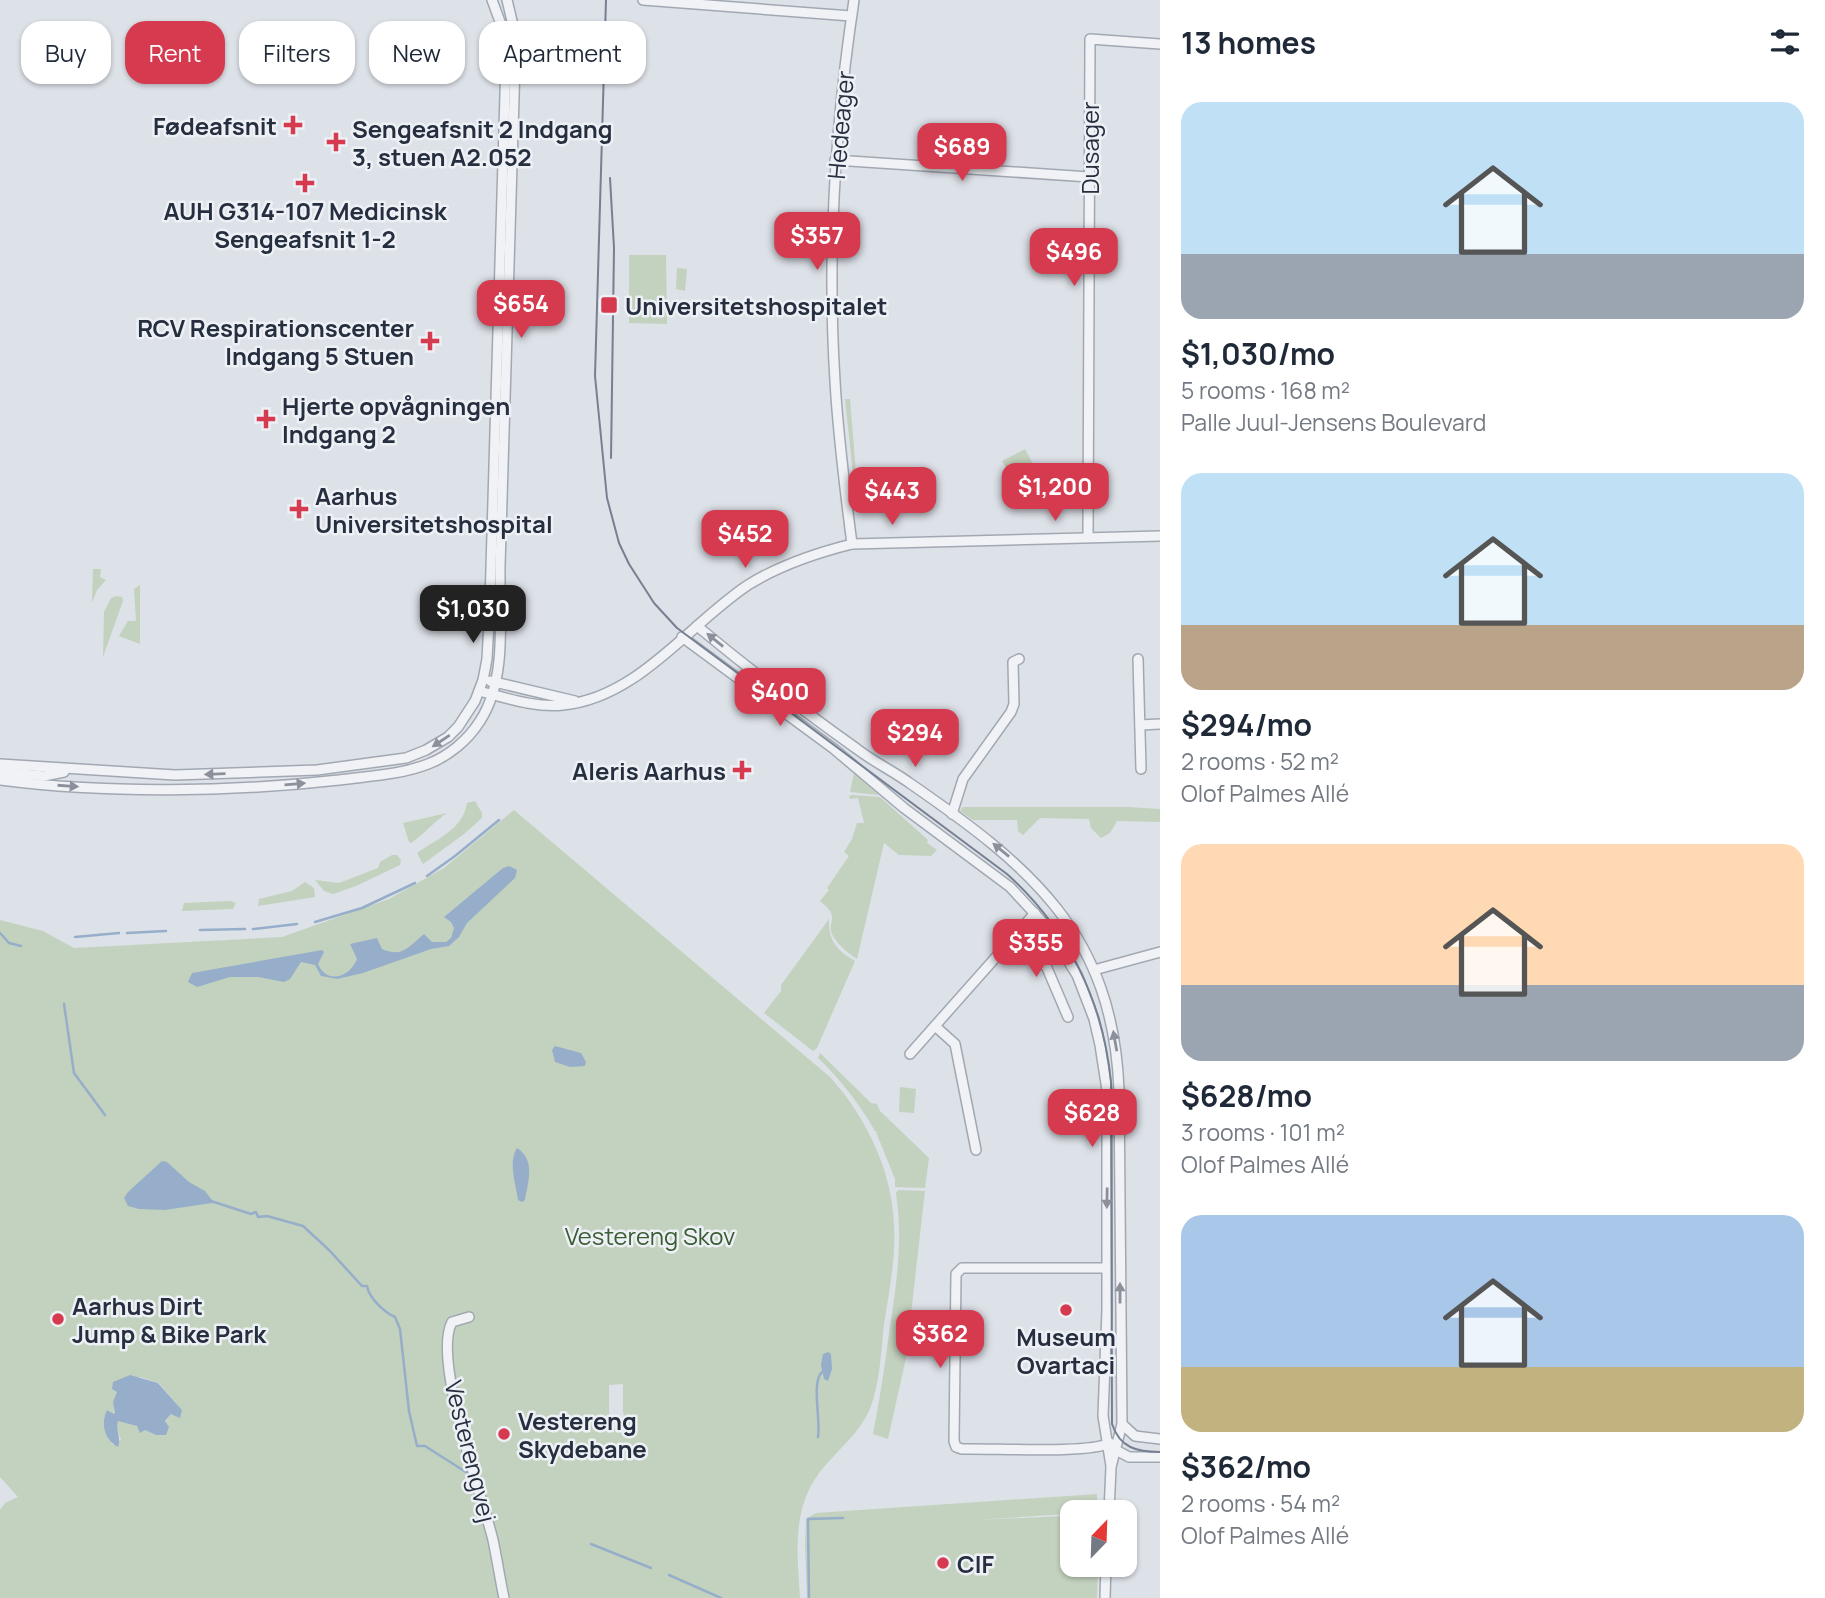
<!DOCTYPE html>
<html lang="en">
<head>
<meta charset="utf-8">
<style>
	body { margin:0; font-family:Manrope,sans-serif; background:#f6f6f7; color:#1f2937; height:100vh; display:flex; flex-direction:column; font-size:26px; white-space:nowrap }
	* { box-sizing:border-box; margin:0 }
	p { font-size:23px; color:#747a83 }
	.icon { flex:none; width:38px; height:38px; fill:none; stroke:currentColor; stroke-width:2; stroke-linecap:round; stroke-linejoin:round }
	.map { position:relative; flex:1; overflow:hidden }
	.drawer { display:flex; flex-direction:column; background:#fff; width:665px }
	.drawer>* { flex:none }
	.banner { position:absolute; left:21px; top:21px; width:665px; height:63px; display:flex; gap:14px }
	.needle { width:46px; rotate:23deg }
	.tools { position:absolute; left:1060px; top:1500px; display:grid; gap:14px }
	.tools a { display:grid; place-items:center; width:77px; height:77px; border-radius:14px; background:#fff; box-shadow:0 2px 5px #0004; font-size:35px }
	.price { position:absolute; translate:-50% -60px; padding:0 16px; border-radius:14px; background:#d53a4f; color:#fff; font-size:23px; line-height:46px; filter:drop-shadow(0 2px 4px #0008) }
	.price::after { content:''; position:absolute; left:50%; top:42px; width:21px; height:16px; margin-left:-10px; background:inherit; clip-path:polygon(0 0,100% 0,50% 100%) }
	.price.on { background:#222; color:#fff }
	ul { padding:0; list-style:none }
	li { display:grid; align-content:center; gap:14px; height:371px; padding:0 21px }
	li span { display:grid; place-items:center; height:217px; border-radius:21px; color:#555 }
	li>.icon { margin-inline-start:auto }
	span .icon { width:126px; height:126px; fill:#fffc; stroke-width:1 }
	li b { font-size:30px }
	h2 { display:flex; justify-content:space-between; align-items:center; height:84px; padding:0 21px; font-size:30px }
	.tag { padding:0 24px; border-radius:21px; background:#fff; box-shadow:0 2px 5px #0004; font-size:24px; line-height:63px }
	.tag.on { background:#d53a4f; color:#fff }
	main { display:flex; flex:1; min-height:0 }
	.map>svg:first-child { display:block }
	.green { fill:#c3d2be; fill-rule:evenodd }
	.water { fill:#96aeca }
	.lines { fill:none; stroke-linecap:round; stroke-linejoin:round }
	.stream { stroke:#96aeca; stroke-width:2.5 }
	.minor-casing { stroke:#a2a8b2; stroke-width:12 }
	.minor { stroke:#f0f2f6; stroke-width:9 }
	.tram { stroke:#768092; stroke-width:2 }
	.oneway { fill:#8b909a }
	.poi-dot { fill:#d53a4f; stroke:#edf0f5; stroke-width:2.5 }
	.labels { text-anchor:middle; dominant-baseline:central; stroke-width:5; stroke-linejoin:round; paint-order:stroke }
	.poi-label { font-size:24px; font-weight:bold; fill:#262f3f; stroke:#edf0f5; text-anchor:start }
	.street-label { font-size:24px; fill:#262f3f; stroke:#edf0f5 }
	.park-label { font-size:24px; fill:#395c32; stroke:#edf0f5 }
</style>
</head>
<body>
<main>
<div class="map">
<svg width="1160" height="1598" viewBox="0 0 1160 1598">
	<rect width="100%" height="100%" fill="#dde1e8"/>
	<!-- green -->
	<g class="green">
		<polygon points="629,255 666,255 667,324 629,323"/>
		<polygon points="677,268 687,269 685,291 676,289"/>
		<polygon points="845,399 850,399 858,498 856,502"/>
		<polygon points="1025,449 1033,464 1011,476 1002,461"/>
		<polygon points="93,569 101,569 100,577 106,580 97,590 92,603"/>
		<polygon points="140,585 140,644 119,636 128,621 136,621 134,589"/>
		<polygon points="116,596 122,597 123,601 103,657 104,612 111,598"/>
		<polygon points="854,773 879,795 850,792"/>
		<path d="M852,795L880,797L928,840L927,843L937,850L931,856L899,855L884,843L857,959C848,953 839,946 833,936C825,921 843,919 820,901L829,890L827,888L849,856L844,852L852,839L857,823H864L858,798L850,799L849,796Z"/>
		<path d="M475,801L482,813V818L464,834L423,864L417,853C436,839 463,830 467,803Z"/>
		<polygon points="963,807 1127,807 1160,809 1160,822 1117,821 1110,833 1101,838 1091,828 1089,819 1040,818 1023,835 1018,831 1017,820 973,820 960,811"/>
		<path d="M514,810L830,1077C866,1117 892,1170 894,1225C896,1258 889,1292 884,1325C881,1352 880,1383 870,1409C860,1432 840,1448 824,1467C791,1505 797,1551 800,1598H0V1510L5,1503L18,1497L0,1477V920L43,931L74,948L282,937L389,899L444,868ZM140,1377L159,1383L182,1410L171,1414L156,1435L130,1423L118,1421L116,1427L121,1440L113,1445C106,1434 100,1423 107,1410L114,1414L115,1413C110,1391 124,1388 140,1377ZM623,1384V1411L626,1428L613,1429L609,1413V1385Z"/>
		<path d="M447,813C434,822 424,834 411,843L409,842L403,823Z"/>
		<polygon points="392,855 397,855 401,860 400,865 356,886 333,894 324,891 315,880 339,883 378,868 380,862"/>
		<polygon points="305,882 314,888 315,897 258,906 259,899 292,891"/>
		<polygon points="230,901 236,903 233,909 182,911 184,903"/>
		<path d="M829,919C828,940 837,951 855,961L817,1048L813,1051L764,1013L781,991V985Z"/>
		<path d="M820,1053L871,1103L877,1104L880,1111L929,1158L925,1188L895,1187V1179L876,1132L880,1133L875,1131C859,1103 841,1080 818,1058Z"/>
		<polygon points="900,1087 916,1089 914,1113 899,1112"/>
		<path d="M898,1190L925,1191L906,1358L888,1439L873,1434C880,1399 885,1363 890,1327C897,1280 903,1241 896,1193Z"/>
		<polygon points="1097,1494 1098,1512 975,1520 1065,1516 1066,1523 1073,1523 1073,1564 1098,1565 1097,1598 807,1598 805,1544 806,1519 816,1513"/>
	</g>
	<!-- water -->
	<g class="water">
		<path d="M509,866L517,870L515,878L467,923L459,937L449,946L431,949L363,973L337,979L321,976L315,965L301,962L290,979L284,982L258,977H230L197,987L188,982L192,973L322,950L324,952L318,964C327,985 350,977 357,959L350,944L377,938L382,949C403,958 408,947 424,934L432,942H446L451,938L454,928L451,922L444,917L503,868Z"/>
		<polygon points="555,1046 581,1053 586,1062 585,1066 570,1067 555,1062 552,1050"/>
		<path d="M517,1148C536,1160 528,1182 525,1200L522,1202L518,1200C516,1184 508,1162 517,1148Z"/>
		<polygon points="162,1161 167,1162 189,1182 205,1191 212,1200 212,1203 165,1210 139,1209 128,1206 124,1198 128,1192"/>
		<polygon points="828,1352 831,1354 832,1369 828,1381 824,1379 821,1365 823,1354"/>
		<path d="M130,1375L158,1383L182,1410L180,1418L171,1414L165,1421L169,1427L166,1435H156L145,1430L140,1433L137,1426L118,1421C115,1431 122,1438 118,1447C105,1440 100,1424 107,1410L114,1414L115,1413L113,1402L117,1392L112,1389L113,1382Z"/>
	</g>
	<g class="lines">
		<!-- stream -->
		<g class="stream">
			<polyline points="427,876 455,856 499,820"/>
			<polyline points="315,922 362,908 415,883"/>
			<polyline points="253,929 297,924"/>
			<polyline points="200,930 245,929"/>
			<polyline points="0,933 9,943 21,946"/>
			<polyline points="127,933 166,931"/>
			<polyline points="75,937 119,933"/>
			<polyline points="64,1004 74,1073 105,1115"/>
			<path d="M211,1201L251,1214L256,1212L258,1217L267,1216L303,1226L329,1250L362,1286H367C369,1298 384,1312 395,1317L400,1329L409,1411L417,1446H425L469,1474"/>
			<path d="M818,1437C821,1419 811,1383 822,1372"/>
			<polyline points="591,1544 651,1568"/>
			<polyline points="669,1575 721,1598"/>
			<polyline points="809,1598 808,1519 843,1518"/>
		</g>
		<defs>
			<g id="minor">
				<polyline points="643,0 851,16"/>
				<polyline points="835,160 1089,177"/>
				<polyline points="1088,537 1090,39 1160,44"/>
				<path d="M852,544C845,490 838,435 835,381C827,253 835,126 854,0"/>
				<path d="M697,626C749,669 802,710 857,749C874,762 893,771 911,784C1031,867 1113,934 1119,1090L1122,1424L1111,1467L1109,1512"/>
				<polyline points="682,637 834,749 904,808 1010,887 1047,927 1077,975 1094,1019 1100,1045 1107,1090 1107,1310 1103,1416 1111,1466"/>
				<polyline points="1138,659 1141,769"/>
				<polyline points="490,681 575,701"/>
				<path d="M479,691C507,698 535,708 563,705C638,698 689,624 748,585C780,565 816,553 852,544L1160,536"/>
				<polyline points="1140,725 1160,724"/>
				<polyline points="0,764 175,775 317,770 406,758 426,750 448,737 458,727 475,701 483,680 487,659 490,602 506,61 502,27 492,0"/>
				<polyline points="0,772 44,776 64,772"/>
				<path d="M0,780C107,794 232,792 339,780C368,776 400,775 428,764C449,756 468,740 480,721C508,678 499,615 500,566L515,64L513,25L507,0"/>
				<polyline points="952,814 963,779 1011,712 1014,704 1013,662 1019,659"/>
				<polyline points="1010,942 1020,948 1031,943 1047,968 1068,1017"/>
				<polyline points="1094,970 1160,952"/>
				<polyline points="935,1026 955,1044 976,1150"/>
				<polyline points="910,1054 1035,913"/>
				<path d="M1107,1268H962L956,1274L954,1441L956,1447L962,1449C992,1448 1089,1454 1110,1443"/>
				<path d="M469,1317L452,1322C432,1359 482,1495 493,1540C497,1559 500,1579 504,1598"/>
				<polyline points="1122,1424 1135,1436 1160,1439"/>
				<polyline points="1112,1448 1129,1457 1160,1457"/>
				<polyline points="1105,1598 1106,1564"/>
			</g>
		</defs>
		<!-- minor casing -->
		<use href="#minor" class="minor-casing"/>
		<!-- minor -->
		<use href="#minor" class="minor"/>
		<!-- tram -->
		<g class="tram">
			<path d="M606,0L595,376L607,498L619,543L629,564L654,603L677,628L1007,874C1068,929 1103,1001 1111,1082L1112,1424C1120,1448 1137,1452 1160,1452"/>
			<polyline points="610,178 614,248 611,458"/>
		</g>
	</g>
	<!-- one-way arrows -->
	<defs><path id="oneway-solid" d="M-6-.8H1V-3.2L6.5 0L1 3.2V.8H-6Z" transform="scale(1.75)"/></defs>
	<g class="oneway">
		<use href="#oneway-solid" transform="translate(715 640) rotate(-141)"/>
		<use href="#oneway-solid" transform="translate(441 741) rotate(146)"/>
		<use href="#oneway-solid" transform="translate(215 774) rotate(178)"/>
		<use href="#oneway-solid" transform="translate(295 784) rotate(-5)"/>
		<use href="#oneway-solid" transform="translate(68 786) rotate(4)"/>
		<use href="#oneway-solid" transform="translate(1001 850) rotate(-141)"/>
		<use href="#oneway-solid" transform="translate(1115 1041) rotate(-100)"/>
		<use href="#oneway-solid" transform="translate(1107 1198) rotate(91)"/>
		<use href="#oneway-solid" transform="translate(1120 1293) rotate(-90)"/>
	</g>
	<!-- markers -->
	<g class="poi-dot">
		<path d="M289.5 114.5h7v7h7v7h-7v7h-7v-7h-7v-7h7z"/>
		<path d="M332.5 131.5h7v7h7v7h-7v7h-7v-7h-7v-7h7z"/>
		<path d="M301.5 172.5h7v7h7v7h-7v7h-7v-7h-7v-7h7z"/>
		<rect x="600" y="296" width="18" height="18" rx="3.5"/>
		<path d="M426.5 330.5h7v7h7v7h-7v7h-7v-7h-7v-7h7z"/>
		<path d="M262.5 408.5h7v7h7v7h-7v7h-7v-7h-7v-7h7z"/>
		<path d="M295.5 498.5h7v7h7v7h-7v7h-7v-7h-7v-7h7z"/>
		<path d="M738.5 759.5h7v7h7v7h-7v7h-7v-7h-7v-7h7z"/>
		<circle cx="1066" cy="1310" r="7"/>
		<circle cx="58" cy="1319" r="7"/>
		<circle cx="504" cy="1434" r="7"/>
		<circle cx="943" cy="1563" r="7"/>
	</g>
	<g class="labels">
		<!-- poi labels -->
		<g class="poi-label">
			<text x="277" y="125" text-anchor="end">Fødeafsnit</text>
			<text x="352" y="128">Sengeafsnit 2 Indgang<tspan x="352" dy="28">3, stuen A2.052</tspan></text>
			<text x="305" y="210" text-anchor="middle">AUH G314-107 Medicinsk<tspan x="305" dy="28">Sengeafsnit 1-2</tspan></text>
			<text x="625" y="305">Universitetshospitalet</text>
			<text x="414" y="327" text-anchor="end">RCV Respirationscenter<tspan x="414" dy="28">Indgang 5 Stuen</tspan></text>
			<text x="282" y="405">Hjerte opvågningen<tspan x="282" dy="28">Indgang 2</tspan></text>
			<text x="315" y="495">Aarhus<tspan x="315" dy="28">Universitetshospital</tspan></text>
			<text x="726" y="770" text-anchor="end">Aleris Aarhus</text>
			<text x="72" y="1305">Aarhus Dirt<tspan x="72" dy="28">Jump &amp; Bike Park</tspan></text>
			<text x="1066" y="1336" text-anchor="middle">Museum<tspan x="1066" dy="28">Ovartaci</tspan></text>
			<text x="518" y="1420">Vestereng<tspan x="518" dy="28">Skydebane</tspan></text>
			<text x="957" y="1563">CIF</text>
		</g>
		<!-- street labels -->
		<g class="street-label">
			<text transform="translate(840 125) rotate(-85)">Hedeager</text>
			<text transform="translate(1089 148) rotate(-90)">Dusager</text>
			<text transform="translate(471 1451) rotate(76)">Vesterengvej</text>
		</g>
		<!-- park labels -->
		<g class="park-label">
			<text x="650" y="1235">Vestereng Skov</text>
		</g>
	</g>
</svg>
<div class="tools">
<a><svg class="needle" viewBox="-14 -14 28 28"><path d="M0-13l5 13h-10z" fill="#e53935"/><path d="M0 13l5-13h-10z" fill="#747a83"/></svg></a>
</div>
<b class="price" style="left:962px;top:183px">$689</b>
<b class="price" style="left:817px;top:272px">$357</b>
<b class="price" style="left:1074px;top:288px">$496</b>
<b class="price" style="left:521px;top:340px">$654</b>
<b class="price" style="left:1055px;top:523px">$1,200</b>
<b class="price" style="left:892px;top:527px">$443</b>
<b class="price" style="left:745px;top:570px">$452</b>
<b class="price on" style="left:473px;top:645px">$1,030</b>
<b class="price" style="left:780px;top:728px">$400</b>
<b class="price" style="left:915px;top:769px">$294</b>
<b class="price" style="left:1036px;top:979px">$355</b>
<b class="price" style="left:1092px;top:1149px">$628</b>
<b class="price" style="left:940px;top:1370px">$362</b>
<div class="banner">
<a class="tag">Buy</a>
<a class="tag on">Rent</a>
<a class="tag">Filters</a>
<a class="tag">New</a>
<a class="tag">Apartment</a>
</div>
</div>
<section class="drawer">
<h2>13 homes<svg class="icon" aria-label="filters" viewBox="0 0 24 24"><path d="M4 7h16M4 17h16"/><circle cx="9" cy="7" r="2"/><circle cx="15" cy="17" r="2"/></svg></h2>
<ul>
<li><span style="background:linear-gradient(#bfe0f5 70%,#9aa5b1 0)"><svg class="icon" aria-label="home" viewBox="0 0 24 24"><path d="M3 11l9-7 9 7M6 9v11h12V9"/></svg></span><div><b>$1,030/mo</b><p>5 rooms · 168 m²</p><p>Palle Juul-Jensens Boulevard</p></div></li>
<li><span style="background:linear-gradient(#bfe0f5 70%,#b9a48a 0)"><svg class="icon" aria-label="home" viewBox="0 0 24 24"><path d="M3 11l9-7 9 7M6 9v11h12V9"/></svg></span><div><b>$294/mo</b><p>2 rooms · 52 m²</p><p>Olof Palmes Allé</p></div></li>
<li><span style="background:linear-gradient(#ffd9b3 65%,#9aa5b1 0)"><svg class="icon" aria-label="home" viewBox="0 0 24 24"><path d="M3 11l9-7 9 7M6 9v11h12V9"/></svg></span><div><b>$628/mo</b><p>3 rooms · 101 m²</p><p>Olof Palmes Allé</p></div></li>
<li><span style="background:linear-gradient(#a9c7e8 70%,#c2b280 0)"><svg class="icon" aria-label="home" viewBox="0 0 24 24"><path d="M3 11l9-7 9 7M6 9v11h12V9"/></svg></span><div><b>$362/mo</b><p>2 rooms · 54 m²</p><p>Olof Palmes Allé</p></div></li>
</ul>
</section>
</main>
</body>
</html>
